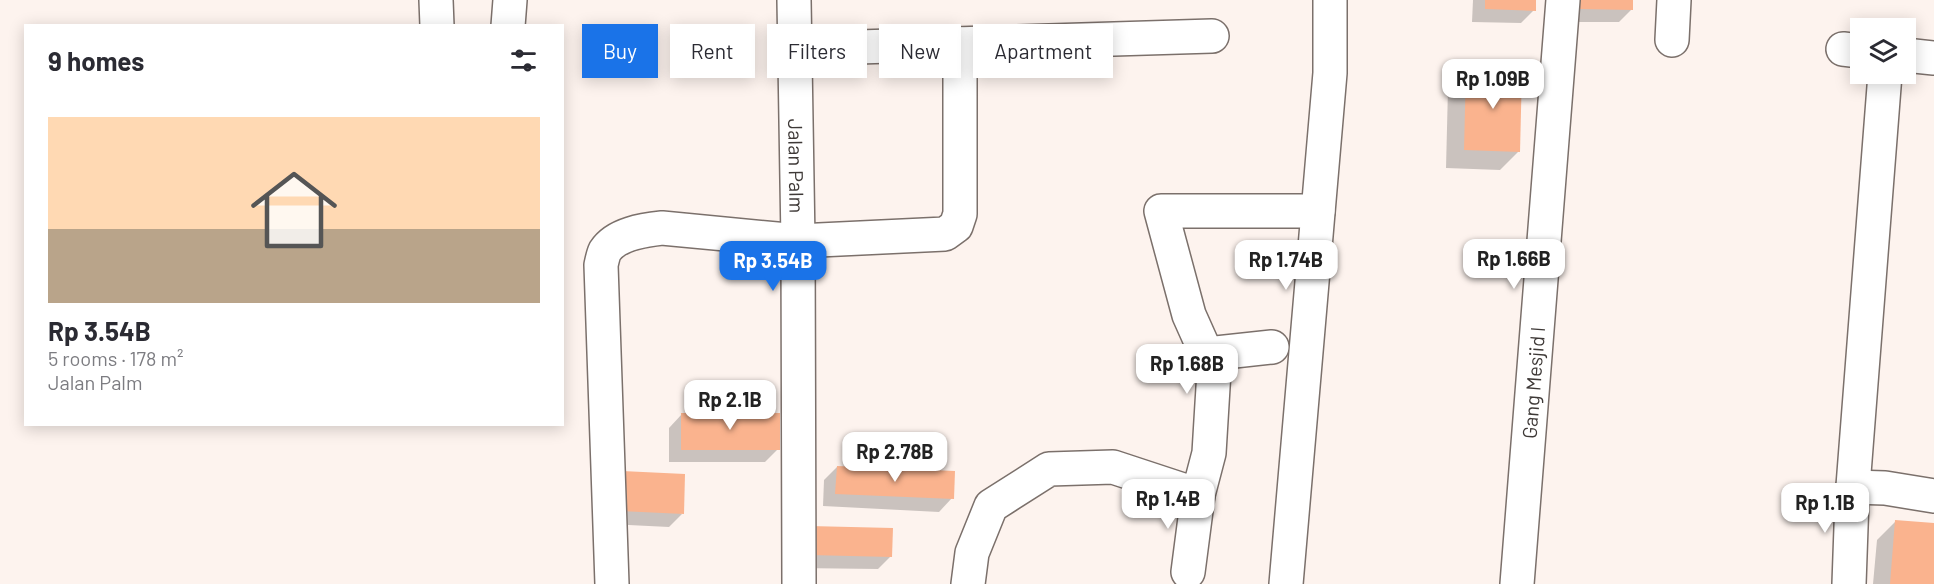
<!DOCTYPE html>
<html lang="en">
<head>
<meta charset="utf-8">
<style>
	body { margin:0; font-family:Barlow,sans-serif; background:#f2f2f3; color:#2b2b33; height:100vh; display:flex; flex-direction:column; font-size:22px; white-space:nowrap }
	* { box-sizing:border-box; margin:0 }
	p { font-size:20px; color:#7c7c81 }
	.icon { flex:none; width:33px; height:33px; fill:none; stroke:currentColor; stroke-width:2; stroke-linecap:round; stroke-linejoin:round }
	.map { position:relative; flex:1; overflow:hidden }
	.side { position:absolute; left:24px; top:24px; width:540px; height:402px; display:flex; flex-direction:column; background:#fff; border-radius:0px; box-shadow:0 3px 15px #0003 }
	.side>* { flex:none }
	.guide { position:absolute; left:582px; top:24px; width:570px; height:54px; display:flex; gap:12px }
	.fabs { position:absolute; left:1850px; top:18px; display:grid; gap:12px }
	.fabs a { display:grid; place-items:center; width:66px; height:66px; border-radius:0px; background:#fff; box-shadow:0 3px 15px #0003; font-size:30px }
	.price { position:absolute; translate:-50% -51px; padding:0 14px; border-radius:12px; background:#fff; color:#222; font-size:20px; line-height:39px; filter:drop-shadow(0 2px 3px #0008) }
	.price::after { content:''; position:absolute; left:50%; top:36px; width:18px; height:14px; margin-left:-9px; background:inherit; clip-path:polygon(0 0,100% 0,50% 100%) }
	.price.on { background:#1a73e8; color:#fff }
	ul { padding:0; list-style:none }
	li { display:grid; align-content:center; gap:12px; height:318px; padding:0 24px }
	li+li { border-top:2px solid #e1e1e2 }
	li span { display:grid; place-items:center; height:186px; border-radius:0px; color:#555 }
	li>.icon { margin-inline-start:auto }
	span .icon { width:108px; height:108px; fill:#fffc; stroke-width:1 }
	li b { font-size:26px }
	h2 { display:flex; justify-content:space-between; align-items:center; height:72px; padding:0 24px; font-size:26px }
	.tag { padding:0 21px; border-radius:0px; background:#fff; box-shadow:0 3px 15px #0003; font-size:21px; line-height:54px }
	.tag.on { background:#1a73e8; color:#fff }
	.map>svg:first-child { display:block }
	.shadow { fill:#0003 }
	.building { fill:#fab38e }
	.lines { fill:none; stroke-linecap:round; stroke-linejoin:round }
	.minor-casing { stroke:#7b706b; stroke-width:36 }
	.minor { stroke:#fff; stroke-width:33 }
	.labels { text-anchor:middle; dominant-baseline:central; stroke-width:5; stroke-linejoin:round; paint-order:stroke }
	.street-label { font-size:20px; fill:#3e3937; stroke:#fff }
</style>
</head>
<body>
<div class="map">
<svg width="1934" height="584" viewBox="0 0 1934 584">
	<rect width="100%" height="100%" fill="#fdf3ee"/>
	<!-- shadow -->
	<g class="shadow">
		<polygon points="1473,0 1534,0 1534,10 1521,23 1472,22"/>
		<polygon points="1567,0 1632,0 1632,9 1619,22 1567,22"/>
		<polygon points="1467,70 1519,151 1500,170 1446,168 1448,88"/>
		<polygon points="682,414 778,449 765,462 669,462 669,428"/>
		<polygon points="837,467 952,498 939,512 823,506 824,480"/>
		<polygon points="609,486 682,514 669,527 608,524"/>
		<polygon points="1896,521 1934,524 1934,584 1873,584 1877,540"/>
		<polygon points="797,541 891,556 878,569 796,568"/>
	</g>
	<!-- building -->
	<g class="building">
		<polygon points="1485,0 1536,0 1536,11 1485,9"/>
		<polygon points="1579,0 1633,0 1633,10 1579,9"/>
		<polygon points="1466,68 1522,70 1520,152 1464,150"/>
		<rect x="681" y="413" width="99" height="37"/>
		<polygon points="837,466 955,471 954,499 835,494"/>
		<polygon points="622,471 685,474 684,514 620,511"/>
		<polygon points="1895,520 1934,523 1934,584 1890,584"/>
		<polygon points="809,526 893,528 892,557 809,555"/>
	</g>
	<g class="lines">
		<defs>
			<g id="minor">
				<polyline points="436,0 437,26"/>
				<path id="s1" d="M794,0L798,241L799,584"/>
				<polyline points="508,26 510,0"/>
				<polyline points="1672,40 1674,0"/>
				<polyline points="795,49 1212,36"/>
				<polyline points="1843,49 1860,51"/>
				<polyline points="1905,55 1934,58"/>
				<polyline points="1207,354 1272,347"/>
				<polyline points="1853,487 1885,488 1934,496"/>
				<polyline points="1188,572 1198,495"/>
				<path d="M612,584L601,265C602,261 603,255 605,251C616,234 643,230 662,228L798,241L945,234L956,226L960,214V44"/>
				<polyline points="968,584 972,553 991,506 1049,469 1113,467 1198,495 1209,453 1214,371 1189,315 1161,211 1318,211"/>
				<polyline points="1286,584 1330,73 1330,0"/>
				<path id="s2" d="M1517,584L1563,0"/>
				<polyline points="1849,584 1852,499 1885,74"/>
			</g>
		</defs>
		<!-- minor casing -->
		<use href="#minor" class="minor-casing"/>
		<!-- minor -->
		<use href="#minor" class="minor"/>
	</g>
	<g class="labels">
		<!-- street labels -->
		<g class="street-label">
			<text stroke="none"><textPath href="#s1" startOffset="166">Jalan Palm</textPath></text>
			<text stroke="none"><textPath href="#s2" startOffset="202">Gang Mesjid I</textPath></text>
		</g>
	</g>
</svg>
<div class="fabs">
<a><svg class="icon" aria-label="layers" viewBox="0 0 24 24"><path d="M12 4l9 5-9 5-9-5zM3 14l9 5 9-5"/></svg></a>
</div>
<b class="price" style="left:1493px;top:110px">Rp 1.09B</b>
<b class="price" style="left:1514px;top:290px">Rp 1.66B</b>
<b class="price" style="left:1286px;top:291px">Rp 1.74B</b>
<b class="price on" style="left:773px;top:292px">Rp 3.54B</b>
<b class="price" style="left:1187px;top:395px">Rp 1.68B</b>
<b class="price" style="left:730px;top:431px">Rp 2.1B</b>
<b class="price" style="left:895px;top:483px">Rp 2.78B</b>
<b class="price" style="left:1168px;top:530px">Rp 1.4B</b>
<b class="price" style="left:1825px;top:534px">Rp 1.1B</b>
<div class="guide">
<a class="tag on">Buy</a>
<a class="tag">Rent</a>
<a class="tag">Filters</a>
<a class="tag">New</a>
<a class="tag">Apartment</a>
</div>
<section class="side">
<h2>9 homes<svg class="icon" aria-label="filters" viewBox="0 0 24 24"><path d="M4 7h16M4 17h16"/><circle cx="9" cy="7" r="2"/><circle cx="15" cy="17" r="2"/></svg></h2>
<ul>
<li><span style="background:linear-gradient(#ffd9b3 60%,#b9a48a 0)"><svg class="icon" aria-label="home" viewBox="0 0 24 24"><path d="M3 11l9-7 9 7M6 9v11h12V9"/></svg></span><div><b>Rp 3.54B</b><p>5 rooms · 178 m²</p><p>Jalan Palm</p></div></li>
</ul>
</section>
</div>
</body>
</html>
